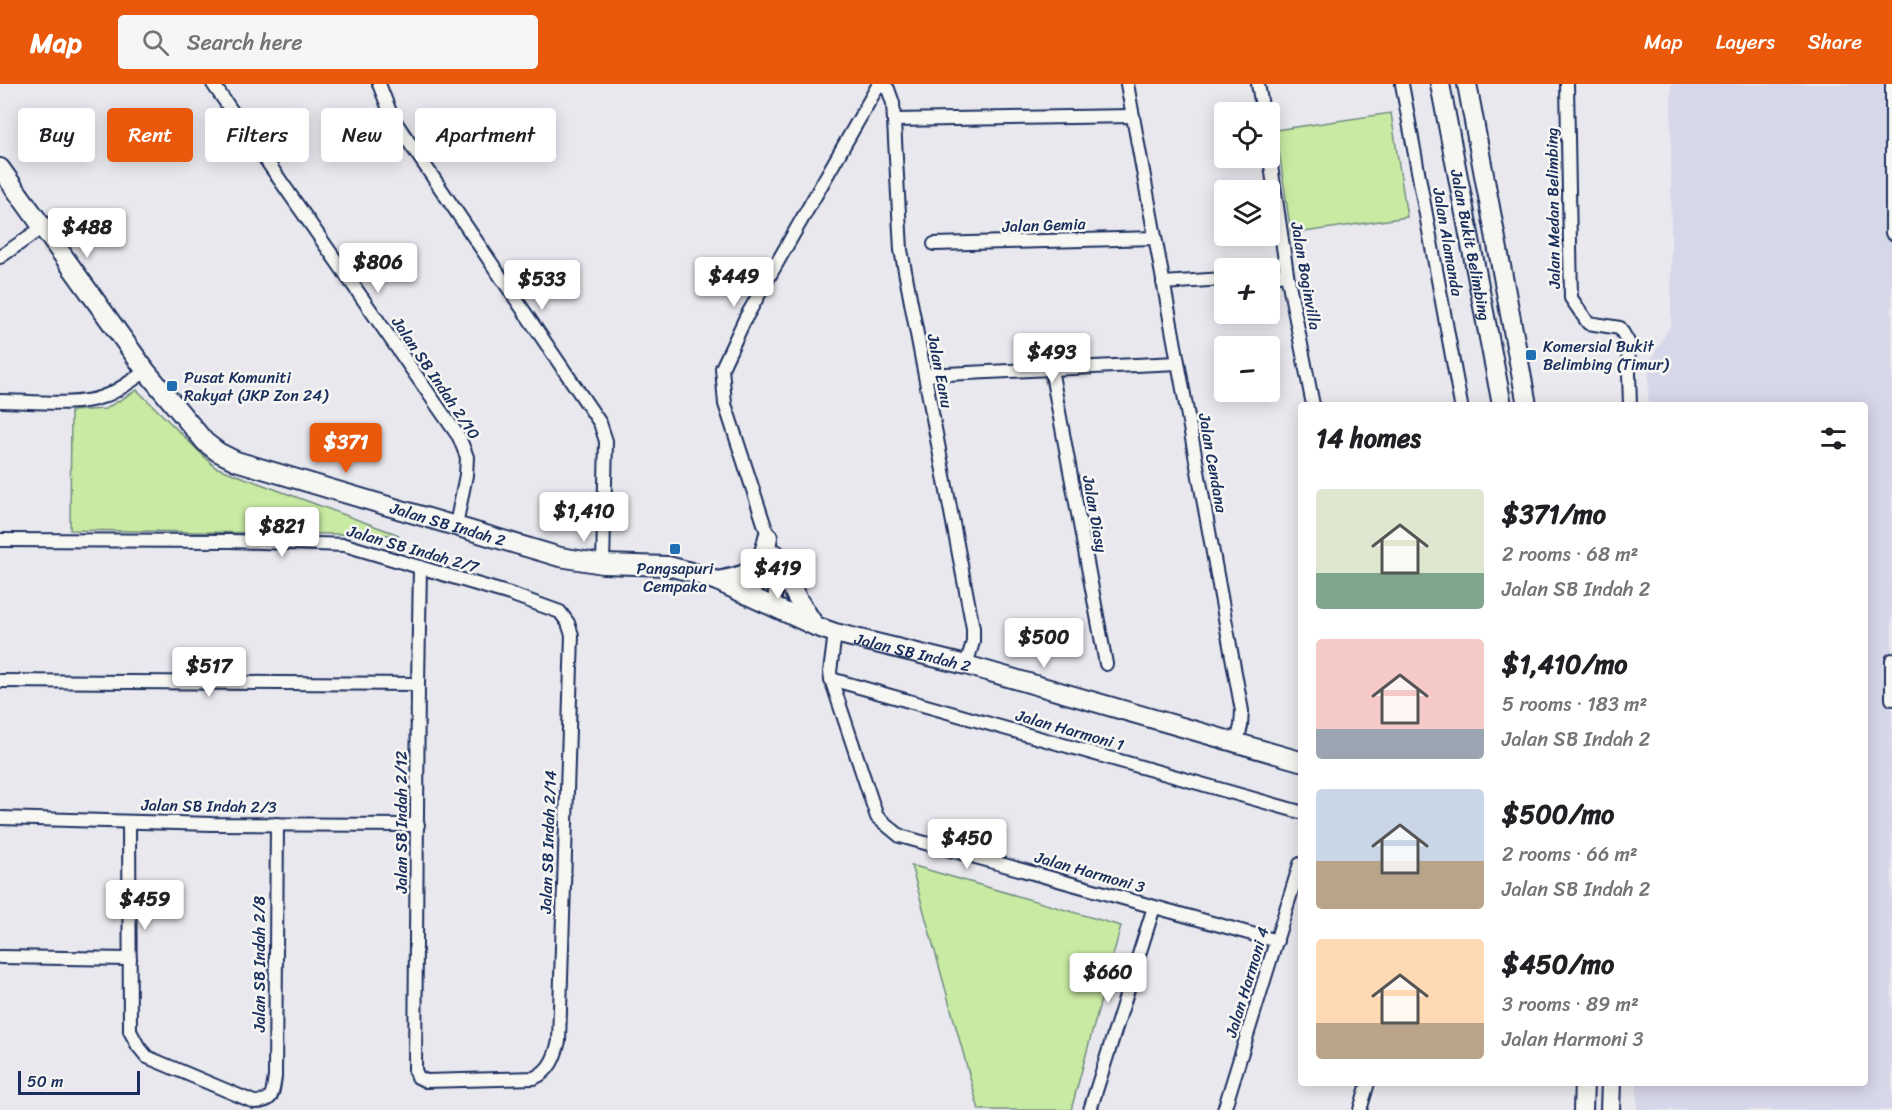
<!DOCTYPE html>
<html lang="en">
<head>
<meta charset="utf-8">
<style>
	body { margin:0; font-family:Sriracha,sans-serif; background:#f6f6f6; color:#202124; height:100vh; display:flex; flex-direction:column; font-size:22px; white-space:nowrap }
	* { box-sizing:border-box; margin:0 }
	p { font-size:20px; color:#757577 }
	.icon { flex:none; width:33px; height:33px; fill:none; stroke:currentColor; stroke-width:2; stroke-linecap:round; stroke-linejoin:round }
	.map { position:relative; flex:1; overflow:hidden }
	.panel { position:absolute; left:1298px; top:318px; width:570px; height:684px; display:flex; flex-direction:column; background:#fff; border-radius:6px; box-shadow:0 3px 15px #0003 }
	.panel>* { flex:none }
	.guide { position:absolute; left:18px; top:24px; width:570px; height:54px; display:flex; gap:12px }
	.tools { position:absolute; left:1214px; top:18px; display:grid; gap:12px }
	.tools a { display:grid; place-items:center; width:66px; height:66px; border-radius:6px; background:#fff; box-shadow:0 3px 15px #0003; font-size:30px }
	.scale { position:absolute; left:18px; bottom:15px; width:122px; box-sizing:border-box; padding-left:6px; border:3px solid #1b2f5e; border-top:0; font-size:16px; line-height:21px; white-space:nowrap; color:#1b2f5e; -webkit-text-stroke:4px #f6f6f2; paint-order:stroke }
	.price { position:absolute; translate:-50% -51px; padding:0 14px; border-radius:6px; background:#fff; color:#222; font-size:20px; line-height:39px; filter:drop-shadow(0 2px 3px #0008) }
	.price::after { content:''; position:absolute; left:50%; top:36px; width:18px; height:14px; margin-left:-9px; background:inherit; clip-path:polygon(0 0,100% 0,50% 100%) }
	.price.on { background:#ea580c; color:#fff }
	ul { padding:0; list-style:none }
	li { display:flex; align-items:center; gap:18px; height:150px; padding:0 18px }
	li span { display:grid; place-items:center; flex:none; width:168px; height:120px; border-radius:6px; color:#555 }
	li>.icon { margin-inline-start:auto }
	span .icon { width:72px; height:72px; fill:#fffc; stroke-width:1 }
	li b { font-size:26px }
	h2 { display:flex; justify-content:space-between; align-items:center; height:72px; padding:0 18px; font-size:26px }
	.chip { padding:0 21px; border-radius:6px; background:#fff; box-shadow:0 3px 15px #0003; font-size:21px; line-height:54px }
	.chip.on { background:#ea580c; color:#fff }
	header { display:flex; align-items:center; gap:36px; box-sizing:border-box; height:84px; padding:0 30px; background:#ea580c; color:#fff }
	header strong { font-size:28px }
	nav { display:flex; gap:33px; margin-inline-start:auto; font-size:21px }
	.search { width:420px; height:54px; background:#f6f6f6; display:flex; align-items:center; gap:15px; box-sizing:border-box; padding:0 21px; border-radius:6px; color:#757577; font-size:22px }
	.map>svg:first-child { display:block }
	.built { fill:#d7d7ea }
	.green { fill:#c9eaa2; stroke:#728c80; stroke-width:1.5 }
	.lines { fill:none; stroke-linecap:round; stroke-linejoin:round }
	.street-casing { stroke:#1b2f5e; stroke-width:16 }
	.secondary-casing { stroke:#1b2f5e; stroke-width:22 }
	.street { stroke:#f6f6f2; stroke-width:12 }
	.secondary { stroke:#f6f6f2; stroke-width:18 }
	.poi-dot { fill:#1f6fb2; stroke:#f6f6f2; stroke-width:2 }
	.labels { text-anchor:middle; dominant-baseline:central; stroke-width:5; stroke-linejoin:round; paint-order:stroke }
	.street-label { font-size:16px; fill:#1b2f5e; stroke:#f6f6f2 }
	.poi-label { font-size:16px; fill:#1b2f5e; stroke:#f6f6f2; text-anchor:start }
</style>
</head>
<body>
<header>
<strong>Map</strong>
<div class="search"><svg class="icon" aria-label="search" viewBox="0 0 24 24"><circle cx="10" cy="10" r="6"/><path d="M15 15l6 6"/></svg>Search here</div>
<nav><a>Map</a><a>Layers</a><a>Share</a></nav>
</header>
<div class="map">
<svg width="1892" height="1026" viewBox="0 0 1892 1026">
	<rect width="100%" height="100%" fill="#e8e8ee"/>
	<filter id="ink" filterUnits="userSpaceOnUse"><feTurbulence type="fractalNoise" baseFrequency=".0167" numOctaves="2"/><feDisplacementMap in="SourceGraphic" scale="12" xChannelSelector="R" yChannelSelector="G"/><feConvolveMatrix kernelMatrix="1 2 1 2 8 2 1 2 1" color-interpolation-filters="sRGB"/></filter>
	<g filter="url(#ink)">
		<!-- built -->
		<polygon class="built" points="1671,0 1892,0 1892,1026 1637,1026 1637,999 1864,999 1864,321 1648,321 1649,279 1671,241"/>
		<!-- green -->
		<g class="green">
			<polygon points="1391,29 1407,133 1291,150 1276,46"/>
			<polygon points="137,306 215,383 399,451 70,446 71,327 105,325"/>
			<polygon points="911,781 1121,842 1071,1026 979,1026"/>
		</g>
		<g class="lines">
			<defs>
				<g id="street">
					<polyline points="213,0 459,353 467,373 466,391 456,441"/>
					<polyline points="379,0 392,33 600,339 606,357 603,480"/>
					<polyline points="882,0 888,5 893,19 901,166 973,544 973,558 966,581"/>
					<polyline points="1127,0 1242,627 1241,642 1237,658"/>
					<polyline points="1258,0 1263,28"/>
					<polyline points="1402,0 1461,321"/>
					<polyline points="1567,0 1571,214 1588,239 1620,244 1628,258 1630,321"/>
					<polyline points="1892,0 1892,149"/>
					<polyline points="895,36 1133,32"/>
					<polyline points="1269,68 1287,190 1313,321"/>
					<polyline points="934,160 1155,154"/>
					<polyline points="0,173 43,143"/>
					<polyline points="1269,192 1287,190"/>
					<polyline points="1163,199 1224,195"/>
					<polyline points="1051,285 1106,580"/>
					<polyline points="925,291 1178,279"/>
					<path d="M0,317C28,317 76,323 102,313C118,308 132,296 146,287"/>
					<path d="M0,456L231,457L345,461L510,510L560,528L568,539L572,551L559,957C555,973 550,987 534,994L426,997L418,993L415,986L418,600L420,483"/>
					<polyline points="770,458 725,320 722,284 745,235 879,0"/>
					<polyline points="775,477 775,525"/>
					<polyline points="835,549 830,588 831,595 877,733 900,752 1277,857"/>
					<polyline points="1892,576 1892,615"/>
					<polyline points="831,595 1300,728"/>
					<polyline points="0,597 418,600"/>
					<polyline points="0,734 212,740 418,741"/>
					<path d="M129,738L130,947L138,962L147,973L254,1018C274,1018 272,1010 275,993L277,740"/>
					<polyline points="0,873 130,875"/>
					<polyline points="1090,1026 1154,823"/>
					<polyline points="1224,1026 1300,780"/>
					<polyline points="1360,1026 1368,999"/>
				</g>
				<g id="secondary">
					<path id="s1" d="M1440,0L1502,321"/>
					<polyline points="1467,0 1527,321"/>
					<path id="s2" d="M0,84L146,287L205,358L218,368L236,377L560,473L603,480L668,482L691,488L717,497L815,542L835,549L966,581L1300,677"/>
					<polyline points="775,470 797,514 815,542"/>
					<path d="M717,497C749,491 761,488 768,453"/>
					<polyline points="1583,1026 1584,999"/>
					<polyline points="1610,1026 1611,999"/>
				</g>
			</defs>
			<!-- street casing -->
			<use href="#street" class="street-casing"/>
			<!-- secondary casing -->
			<use href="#secondary" class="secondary-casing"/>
			<!-- street -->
			<use href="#street" class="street"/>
			<!-- secondary -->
			<use href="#secondary" class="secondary"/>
		</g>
	</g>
	<!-- markers -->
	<g class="poi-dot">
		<rect x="1525" y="265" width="12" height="12" rx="3"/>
		<rect x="166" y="296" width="12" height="12" rx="3"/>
		<rect x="669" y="459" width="12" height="12" rx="3"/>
	</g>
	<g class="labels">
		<!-- street labels -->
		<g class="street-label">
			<text transform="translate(1553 124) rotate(-91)">Jalan Medan Belimbing</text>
			<text transform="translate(1044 141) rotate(-2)">Jalan Gemia</text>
			<text transform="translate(1448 158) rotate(80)">Jalan Alamanda</text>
			<text stroke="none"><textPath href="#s1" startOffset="164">Jalan Bukit Belimbing</textPath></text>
			<text transform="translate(1306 192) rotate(80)">Jalan Boginvilla</text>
			<text transform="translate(940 287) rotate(79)">Jalan Eanu</text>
			<text transform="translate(436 294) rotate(56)">Jalan SB Indah 2/10</text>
			<text transform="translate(1213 379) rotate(80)">Jalan Cendana</text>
			<text transform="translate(1095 430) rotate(80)">Jalan Diasy</text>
			<text stroke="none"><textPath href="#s2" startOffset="600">Jalan SB Indah 2</textPath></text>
			<text transform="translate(413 465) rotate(16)">Jalan SB Indah 2/7</text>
			<text stroke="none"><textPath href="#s2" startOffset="1086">Jalan SB Indah 2</textPath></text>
			<text transform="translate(1070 646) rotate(16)">Jalan Harmoni 1</text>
			<text transform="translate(209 722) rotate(1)">Jalan SB Indah 2/3</text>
			<text transform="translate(401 738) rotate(-90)">Jalan SB Indah 2/12</text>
			<text transform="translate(548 758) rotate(-88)">Jalan SB Indah 2/14</text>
			<text transform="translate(1090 788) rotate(16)">Jalan Harmoni 3</text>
			<text transform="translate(259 880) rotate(-90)">Jalan SB Indah 2/8</text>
			<text transform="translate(1247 898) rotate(-73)">Jalan Harmoni 4</text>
		</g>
		<!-- poi labels -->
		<g class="poi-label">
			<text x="1543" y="262">Komersial Bukit<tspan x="1543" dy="18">Belimbing (Timur)</tspan></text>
			<text x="184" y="293">Pusat Komuniti<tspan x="184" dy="18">Rakyat (JKP Zon 24)</tspan></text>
			<text x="675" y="484" text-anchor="middle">Pangsapuri<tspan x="675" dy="18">Cempaka</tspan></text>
		</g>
	</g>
</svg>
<div class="tools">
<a><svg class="icon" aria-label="locate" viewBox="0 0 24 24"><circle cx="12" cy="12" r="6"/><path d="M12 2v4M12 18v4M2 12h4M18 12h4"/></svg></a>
<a><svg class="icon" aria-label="layers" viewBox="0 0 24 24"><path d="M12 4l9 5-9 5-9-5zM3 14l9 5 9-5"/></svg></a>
<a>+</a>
<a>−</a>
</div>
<div class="scale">50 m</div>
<b class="price" style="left:87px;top:175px">$488</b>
<b class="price" style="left:378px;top:210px">$806</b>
<b class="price" style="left:734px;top:224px">$449</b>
<b class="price" style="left:542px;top:227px">$533</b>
<b class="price" style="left:1052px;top:300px">$493</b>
<b class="price on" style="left:346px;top:390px">$371</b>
<b class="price" style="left:584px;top:459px">$1,410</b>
<b class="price" style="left:282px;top:474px">$821</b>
<b class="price" style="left:778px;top:516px">$419</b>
<b class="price" style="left:1044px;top:585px">$500</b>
<b class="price" style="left:209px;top:614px">$517</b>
<b class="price" style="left:967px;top:786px">$450</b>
<b class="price" style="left:145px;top:847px">$459</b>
<b class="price" style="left:1108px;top:920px">$660</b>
<div class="guide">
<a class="chip">Buy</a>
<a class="chip on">Rent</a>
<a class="chip">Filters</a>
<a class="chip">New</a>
<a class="chip">Apartment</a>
</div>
<section class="panel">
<h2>14 homes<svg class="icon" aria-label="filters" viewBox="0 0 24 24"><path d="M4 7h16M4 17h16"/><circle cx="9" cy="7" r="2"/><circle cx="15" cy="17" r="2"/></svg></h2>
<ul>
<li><span style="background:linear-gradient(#dfe7d0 70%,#7fa58c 0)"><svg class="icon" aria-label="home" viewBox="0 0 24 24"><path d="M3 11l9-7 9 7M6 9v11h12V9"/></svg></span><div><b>$371/mo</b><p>2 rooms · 68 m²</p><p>Jalan SB Indah 2</p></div></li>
<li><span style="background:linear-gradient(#f6c9c9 75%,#9aa5b1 0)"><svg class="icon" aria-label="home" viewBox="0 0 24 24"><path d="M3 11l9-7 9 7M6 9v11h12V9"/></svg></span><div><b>$1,410/mo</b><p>5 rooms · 183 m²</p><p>Jalan SB Indah 2</p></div></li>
<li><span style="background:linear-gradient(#c9d6e8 60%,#b9a48a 0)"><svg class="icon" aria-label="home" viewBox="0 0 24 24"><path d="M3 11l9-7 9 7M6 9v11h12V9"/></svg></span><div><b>$500/mo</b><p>2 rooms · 66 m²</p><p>Jalan SB Indah 2</p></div></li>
<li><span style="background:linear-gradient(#ffd9b3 70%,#b9a48a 0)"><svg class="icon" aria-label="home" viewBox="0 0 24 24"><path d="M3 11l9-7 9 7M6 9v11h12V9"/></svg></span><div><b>$450/mo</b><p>3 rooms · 89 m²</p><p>Jalan Harmoni 3</p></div></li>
</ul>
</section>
</div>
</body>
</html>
